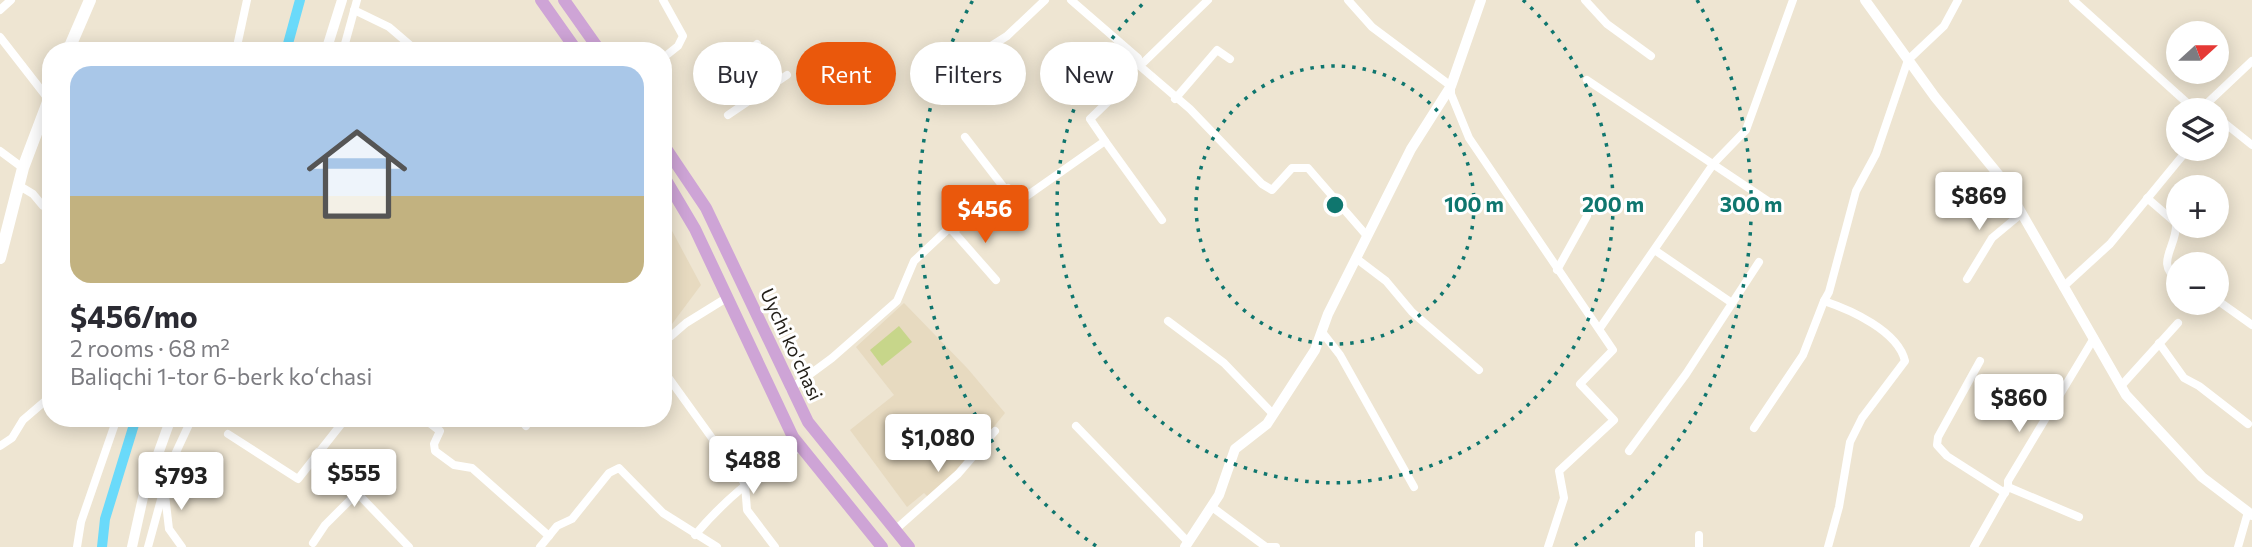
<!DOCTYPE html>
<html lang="en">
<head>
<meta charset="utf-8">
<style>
	body { margin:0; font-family:Commissioner,sans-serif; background:#f7f7f7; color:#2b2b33; height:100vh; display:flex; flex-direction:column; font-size:26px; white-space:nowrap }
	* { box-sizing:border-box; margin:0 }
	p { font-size:23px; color:#7c7c81 }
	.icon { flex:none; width:38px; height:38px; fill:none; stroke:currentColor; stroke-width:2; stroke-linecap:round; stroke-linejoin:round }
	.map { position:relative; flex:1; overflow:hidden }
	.side { position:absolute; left:42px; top:42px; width:630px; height:385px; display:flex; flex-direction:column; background:#fff; border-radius:28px; box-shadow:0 4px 18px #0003 }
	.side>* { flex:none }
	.hud { position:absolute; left:693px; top:42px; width:665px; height:63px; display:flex; gap:14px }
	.needle { width:46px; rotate:69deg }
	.controls { position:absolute; left:2166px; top:21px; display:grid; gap:14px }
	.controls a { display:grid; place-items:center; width:63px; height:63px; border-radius:50%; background:#fff; box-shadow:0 4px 18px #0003; font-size:35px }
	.price { position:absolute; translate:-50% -60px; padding:0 16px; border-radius:7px; background:#fff; color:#222; font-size:23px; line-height:46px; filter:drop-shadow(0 2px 4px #0008) }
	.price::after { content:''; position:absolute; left:50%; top:42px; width:21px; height:16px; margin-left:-10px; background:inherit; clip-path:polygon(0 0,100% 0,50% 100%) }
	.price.active { background:#ea580c; color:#fff }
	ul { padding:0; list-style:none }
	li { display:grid; align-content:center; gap:14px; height:371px; padding:0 28px }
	li span { display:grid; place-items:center; height:217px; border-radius:21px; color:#555 }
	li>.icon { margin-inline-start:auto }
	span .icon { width:126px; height:126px; fill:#fffc; stroke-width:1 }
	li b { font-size:30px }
	.pill { padding:0 24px; border-radius:32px; background:#fff; box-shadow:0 4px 18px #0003; font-size:24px; line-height:63px }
	.pill.active { background:#ea580c; color:#fff }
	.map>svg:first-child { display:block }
	.built { fill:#e7dac0 }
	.green { fill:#c7d68a }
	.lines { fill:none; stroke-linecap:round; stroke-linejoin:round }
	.canal { stroke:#6adafa; stroke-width:10 }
	.minor { stroke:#fff; stroke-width:8 }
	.tertiary { stroke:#fff; stroke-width:10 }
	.secondary { stroke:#fff; stroke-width:12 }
	.primary { stroke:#cea4d6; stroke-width:12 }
	.ring { fill:none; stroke:#0f766e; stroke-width:3.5; stroke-dasharray:3.5 7 }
	.labels { text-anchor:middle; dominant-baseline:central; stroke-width:6; stroke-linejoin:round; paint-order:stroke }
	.street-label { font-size:19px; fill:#221e17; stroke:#fff }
	.centre { fill:#0f766e; stroke:#fff; stroke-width:3.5 }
	.ring-label { font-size:21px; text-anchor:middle; font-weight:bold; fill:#0f766e; stroke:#fff; stroke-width:6; stroke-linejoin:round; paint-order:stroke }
</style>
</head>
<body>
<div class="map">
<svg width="2252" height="547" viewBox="0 0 2252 547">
	<rect width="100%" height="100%" fill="#eee5d2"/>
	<!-- built -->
	<g class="built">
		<polygon points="663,214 701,285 663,336"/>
		<polygon points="904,303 968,369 1005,413 966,461 928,497 924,493 907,507 850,430 894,395 856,347"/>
	</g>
	<!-- green -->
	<polygon class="green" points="899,326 912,342 882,366 870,350"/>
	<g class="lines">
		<!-- canal -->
		<g class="canal">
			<polyline points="286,51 300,0"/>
			<polyline points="102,547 105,519 136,418"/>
		</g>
		<!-- minor -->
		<g class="minor">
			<polyline points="663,0 683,36 678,46 663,58"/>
			<polyline points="1071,0 1138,58 1141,67 1190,109 1262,184 1272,190 1292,168 1308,168 1367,236"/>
			<polyline points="1348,0 1372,27 1451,86 1451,94 1469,138 1613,350 1580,384 1614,420 1559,471 1564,498 1548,547"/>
			<polyline points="1585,0 1607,24 1651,56"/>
			<polyline points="2073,0 2195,110"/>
			<polyline points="0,10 11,0"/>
			<polyline points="354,10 389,27 417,51"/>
			<polyline points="0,37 49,100"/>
			<polyline points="236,51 247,0"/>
			<polyline points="343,51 357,0"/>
			<polyline points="1587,80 1771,203"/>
			<polyline points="707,84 757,44"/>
			<polyline points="931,84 1007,36 1045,0"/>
			<polyline points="1175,99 1217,50 1230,59"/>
			<polyline points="2200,110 2252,61"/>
			<polyline points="728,115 787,75"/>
			<polyline points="2217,117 2252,145"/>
			<polyline points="965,137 1005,189"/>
			<polyline points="1105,141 1162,220"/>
			<polyline points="0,151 23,168"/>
			<polyline points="18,185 33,194 43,206 51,204"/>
			<path d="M2147,198L2176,223C2178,246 2153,264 2179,280"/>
			<polyline points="952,230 996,280"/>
			<polyline points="1656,251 1732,303"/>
			<polyline points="1357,259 1386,281 1412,312 1479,370"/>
			<polyline points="1557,270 1587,216"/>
			<polyline points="1967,279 1992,238 2022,213"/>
			<polyline points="2063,287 2110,244 2188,149"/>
			<polyline points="2217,300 2252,325"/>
			<polyline points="1168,321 1224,363 1272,413"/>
			<polyline points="1600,328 1714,163 1746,130 1793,0"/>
			<polyline points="1322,332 1340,355 1414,487"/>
			<polyline points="663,343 686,323 728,297"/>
			<polyline points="2159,343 2184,378 2199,386 2248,424"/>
			<polyline points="1980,361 1938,437 1937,445 1947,456 2005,493"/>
			<polyline points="663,370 745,484 747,510 775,547"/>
			<polyline points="2121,386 2178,323"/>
			<polyline points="790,389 832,358 897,301 914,261 947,230 958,228 1008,188 1021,200 1105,141 1090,119 1118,92 1136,64 1144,62 1208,0"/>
			<polyline points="423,418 440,431 434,444 435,451 454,465 472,468 549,536"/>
			<polyline points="520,418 526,426"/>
			<polyline points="1076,426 1188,542"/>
			<polyline points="1754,428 1803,355 1824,301"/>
			<polyline points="228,434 298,479 346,418"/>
			<polyline points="0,446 12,438 23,420 51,396"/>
			<polyline points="1629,451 1686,374 1759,262"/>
			<polyline points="318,452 409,547"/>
			<polyline points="2008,487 2079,517"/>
			<polyline points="165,495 169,529 182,547"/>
			<polyline points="1212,507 1266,547"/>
			<polyline points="895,530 958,474 995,431"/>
			<path d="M695,535C726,498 759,471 801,447"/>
			<polyline points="313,543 325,525 358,492"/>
			<polyline points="77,547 81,522 117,418"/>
			<polyline points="148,547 171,463 192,418"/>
			<polyline points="540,547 557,526 572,519 609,473 619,468 663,513 717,547"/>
			<polyline points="1268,547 1276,547"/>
			<polyline points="1699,547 1699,535"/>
			<path d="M1828,547L1839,507L1850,442L1862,418L1905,361C1898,331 1851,310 1824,301L1829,292L1856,191L1876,154L1908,60L1944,26L1958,0"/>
			<polyline points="1974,547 2008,487 2008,481 2094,338"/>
			<polyline points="2238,547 2248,512"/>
		</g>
		<!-- tertiary -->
		<g class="tertiary">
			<polyline points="1865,0 1935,97 2002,179 2126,395 2202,477 2252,515"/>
			<polyline points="326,51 342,0"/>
			<polyline points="132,547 144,493 171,418"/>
			<polyline points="1185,547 1219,495 1235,449 1267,424 1315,350 1328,314 1411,149 1451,86 1481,0"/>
		</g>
		<!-- secondary -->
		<g class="secondary">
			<polyline points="68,51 90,0"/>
			<polyline points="0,258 23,168 51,94"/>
		</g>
		<!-- primary -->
		<g class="primary">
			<polyline points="541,0 577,51"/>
			<polyline points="564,0 600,51"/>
			<polyline points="663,144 706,208 808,422 909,547"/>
			<polyline points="663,175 695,229 793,437 882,547"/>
		</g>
	</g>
	<!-- distance rings -->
	<g class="ring">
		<circle cx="1335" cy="205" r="139"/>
		<path d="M1523 0A278 278 0 1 1 1147 0"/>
		<path d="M1096 546A416 416 0 0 1 973 0M1697 0A416 416 0 0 1 1574 546"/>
	</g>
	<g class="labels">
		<!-- street labels -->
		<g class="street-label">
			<text transform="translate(792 344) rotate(65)">Uychi ko'chasi</text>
		</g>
	</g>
	<circle cx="1335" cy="205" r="10" class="centre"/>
	<g class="ring-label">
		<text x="1474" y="212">100 m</text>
		<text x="1613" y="212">200 m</text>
		<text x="1751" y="212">300 m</text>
	</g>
</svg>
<div class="controls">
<a><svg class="needle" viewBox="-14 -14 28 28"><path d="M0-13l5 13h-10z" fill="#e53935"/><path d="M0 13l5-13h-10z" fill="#7c7c81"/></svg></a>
<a><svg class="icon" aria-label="layers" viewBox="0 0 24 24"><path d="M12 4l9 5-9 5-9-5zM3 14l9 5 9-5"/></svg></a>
<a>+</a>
<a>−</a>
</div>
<b class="price" style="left:1979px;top:232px">$869</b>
<b class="price active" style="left:985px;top:245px">$456</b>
<b class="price" style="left:2019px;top:434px">$860</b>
<b class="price" style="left:938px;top:474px">$1,080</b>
<b class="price" style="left:753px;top:496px">$488</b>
<b class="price" style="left:354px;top:509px">$555</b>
<b class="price" style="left:181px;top:512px">$793</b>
<div class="hud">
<a class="pill">Buy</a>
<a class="pill active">Rent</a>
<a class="pill">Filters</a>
<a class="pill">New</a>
</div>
<section class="side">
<ul>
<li><span style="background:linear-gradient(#a9c7e8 60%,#c2b280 0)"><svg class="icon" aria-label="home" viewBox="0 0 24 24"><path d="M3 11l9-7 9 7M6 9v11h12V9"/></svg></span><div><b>$456/mo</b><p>2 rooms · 68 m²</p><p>Baliqchi 1-tor 6-berk koʻchasi</p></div></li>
</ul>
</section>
</div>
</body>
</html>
